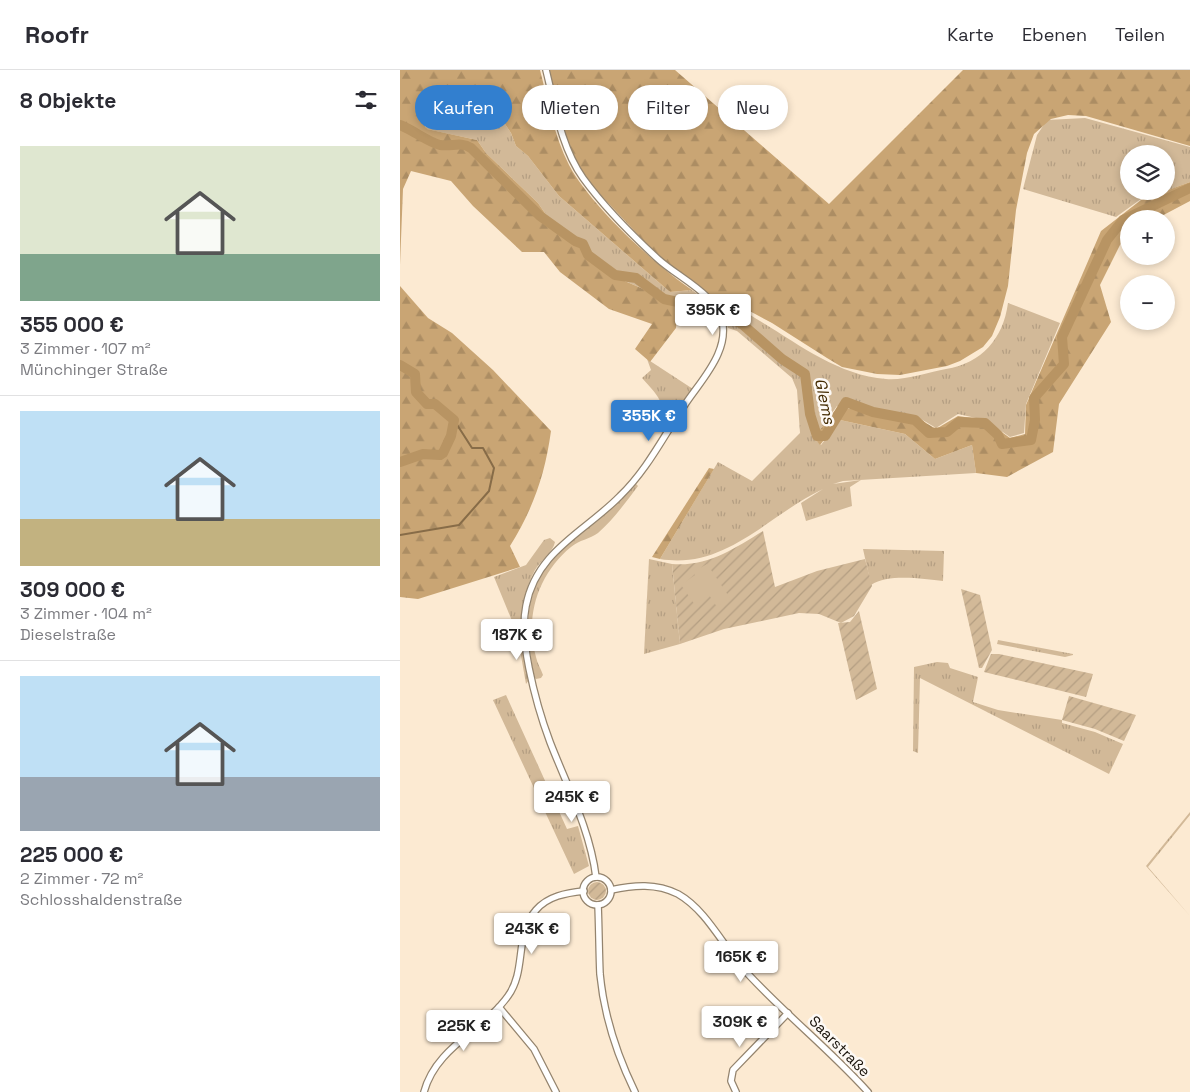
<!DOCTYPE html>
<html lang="de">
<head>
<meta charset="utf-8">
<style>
	body { margin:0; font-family:"Space Grotesk",sans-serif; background:#f2f2f3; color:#2b2b33; height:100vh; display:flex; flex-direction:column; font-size:19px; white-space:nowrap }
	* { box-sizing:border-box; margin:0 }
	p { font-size:16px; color:#7c7c81 }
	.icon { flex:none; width:28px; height:28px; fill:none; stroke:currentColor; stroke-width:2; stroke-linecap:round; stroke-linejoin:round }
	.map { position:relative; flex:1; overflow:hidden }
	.sheet { display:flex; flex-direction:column; background:#fff; width:400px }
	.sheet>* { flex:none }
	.hud { position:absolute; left:15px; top:15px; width:475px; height:45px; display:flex; gap:10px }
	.buttons { position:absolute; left:720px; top:75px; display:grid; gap:10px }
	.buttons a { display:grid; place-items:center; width:55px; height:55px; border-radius:50%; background:#fff; box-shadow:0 2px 8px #0003; font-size:25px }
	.price { position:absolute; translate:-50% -42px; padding:0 11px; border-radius:5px; background:#fff; color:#222; font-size:16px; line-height:32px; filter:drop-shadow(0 1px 2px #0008) }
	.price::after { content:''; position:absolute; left:50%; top:30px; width:15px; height:11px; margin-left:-8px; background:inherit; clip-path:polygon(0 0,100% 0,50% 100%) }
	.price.current { background:#327fcf; color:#fff }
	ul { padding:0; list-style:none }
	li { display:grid; align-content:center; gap:10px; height:265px; padding:0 20px }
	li+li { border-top:1px solid #e1e1e2 }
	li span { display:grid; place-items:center; height:155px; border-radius:0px; color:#555 }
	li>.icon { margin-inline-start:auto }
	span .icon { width:90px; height:90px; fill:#fffc; stroke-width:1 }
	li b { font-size:21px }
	h2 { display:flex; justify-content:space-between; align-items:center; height:60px; padding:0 20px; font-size:21px }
	.chip { padding:0 18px; border-radius:22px; background:#fff; box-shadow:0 2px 8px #0003; font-size:18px; line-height:45px }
	.chip.current { background:#327fcf; color:#fff }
	header { display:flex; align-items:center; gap:30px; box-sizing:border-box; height:70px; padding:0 25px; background:#fff; border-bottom:1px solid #e1e1e2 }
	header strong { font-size:24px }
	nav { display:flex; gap:28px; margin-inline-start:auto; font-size:18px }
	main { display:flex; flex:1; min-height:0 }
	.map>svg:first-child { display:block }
	.grass { fill:url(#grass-tufts) }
	.forest { fill:url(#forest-firs) }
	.garden { fill:url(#garden-furrows) }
	.pitch { fill:#d2b998 }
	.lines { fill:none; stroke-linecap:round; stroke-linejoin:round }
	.stream { stroke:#876c48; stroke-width:2 }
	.river { stroke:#b89463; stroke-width:10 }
	.minor-casing { stroke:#94846e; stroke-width:8 }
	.minor { stroke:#fff; stroke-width:5.5 }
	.labels { text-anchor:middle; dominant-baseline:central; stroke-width:5; stroke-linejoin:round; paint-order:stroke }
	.street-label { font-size:15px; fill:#161008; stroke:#fdf9f5 }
	.water-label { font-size:16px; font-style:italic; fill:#432a00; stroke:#fdf9f5 }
</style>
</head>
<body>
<header>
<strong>Roofr</strong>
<nav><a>Karte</a><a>Ebenen</a><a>Teilen</a></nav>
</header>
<main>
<section class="sheet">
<h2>8 Objekte<svg class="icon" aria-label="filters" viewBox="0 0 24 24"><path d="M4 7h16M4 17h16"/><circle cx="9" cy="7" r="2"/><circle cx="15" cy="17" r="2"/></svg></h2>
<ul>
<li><span style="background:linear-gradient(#dfe7d0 70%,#7fa58c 0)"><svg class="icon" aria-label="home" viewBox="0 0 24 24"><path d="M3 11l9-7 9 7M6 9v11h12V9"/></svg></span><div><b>355 000 €</b><p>3 Zimmer · 107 m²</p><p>Münchinger Straße</p></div></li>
<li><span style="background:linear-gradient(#bfe0f5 70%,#c2b280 0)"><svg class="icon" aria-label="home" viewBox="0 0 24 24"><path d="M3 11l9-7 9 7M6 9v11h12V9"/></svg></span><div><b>309 000 €</b><p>3 Zimmer · 104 m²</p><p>Dieselstraße</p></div></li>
<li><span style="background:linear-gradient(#bfe0f5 65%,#9aa5b1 0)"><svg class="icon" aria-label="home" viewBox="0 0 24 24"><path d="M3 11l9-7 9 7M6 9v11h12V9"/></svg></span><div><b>225 000 €</b><p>2 Zimmer · 72 m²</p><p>Schlosshaldenstraße</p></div></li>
</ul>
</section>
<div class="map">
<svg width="790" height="1022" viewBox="0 0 790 1022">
	<defs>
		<pattern id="grass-tufts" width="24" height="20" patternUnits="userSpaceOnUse" patternTransform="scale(1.25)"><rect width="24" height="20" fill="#d2b998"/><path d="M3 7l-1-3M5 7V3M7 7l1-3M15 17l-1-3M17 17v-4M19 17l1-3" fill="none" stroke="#b49e82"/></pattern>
		<pattern id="forest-firs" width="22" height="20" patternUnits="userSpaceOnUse" patternTransform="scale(1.25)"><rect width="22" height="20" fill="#c9a574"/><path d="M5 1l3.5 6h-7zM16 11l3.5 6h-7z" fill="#ac8d63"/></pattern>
		<pattern id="garden-furrows" width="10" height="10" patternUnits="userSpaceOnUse" patternTransform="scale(1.25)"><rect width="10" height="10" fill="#d2b998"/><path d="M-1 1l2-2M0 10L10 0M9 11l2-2" fill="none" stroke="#b49e82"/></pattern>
	</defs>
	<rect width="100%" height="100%" fill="#fcead2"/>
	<!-- grass -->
	<g class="grass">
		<polygon points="80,31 95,39 111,63 116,76 128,86 159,126 270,222 292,220 305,230 262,227 220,209 194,188 171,165 149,149 138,133 86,83 77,70 26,59 25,45 42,36"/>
		<polygon points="685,48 790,77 790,112 766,121 766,84 729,84 729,121 764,121 741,129 716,147 623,119 637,65 647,50"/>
		<path d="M323,226C334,230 348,245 360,251C400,275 438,305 486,309C503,311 529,302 546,299C582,293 603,269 608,233L660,253L626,334L624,363L610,367L585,350L558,344L536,358L516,346L437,336L419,361L416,370L421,375L440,350L505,364L535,389L572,375L576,403L443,411L433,414L461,410L450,417L452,436L406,451L401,433L423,419C368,445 326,500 260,489L318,392L352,411L400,363L397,320L392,308L337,261L328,258L317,228Z"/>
		<path d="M247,289L293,319L263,366C266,334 262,330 242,308L251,300Z"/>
		<path d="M236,414L238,416C226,432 213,450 198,463C190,469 179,470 171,477C139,503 124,546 136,587C137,593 141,599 143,605L141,608L136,609L134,607C125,555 122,515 163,476C173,467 186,460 197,451C211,440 224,427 236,414Z"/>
		<path d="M150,468L155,472C153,482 141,490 135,500C116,535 122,572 129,610L126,614L117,563L94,507L126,495L144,470Z"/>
		<path d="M463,479L544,481L543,511C523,509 489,503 471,515Z"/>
		<polygon points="249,489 272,494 280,574 244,584"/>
		<polygon points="598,570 673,584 673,585 665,587 597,574"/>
		<polygon points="537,592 548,593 550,598 578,607 573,632 598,640 662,650 662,653 695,662 723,674 709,704 520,608 518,683 513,681 514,597"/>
		<polygon points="106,625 167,759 178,756 189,796 174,804 93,630"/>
		<polygon points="790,742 790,745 748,797 790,846 746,796"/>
	</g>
	<!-- forest -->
	<g class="forest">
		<path d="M0,0H140C148,31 154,66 169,95C190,135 255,195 292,220L270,222L159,126L128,86L116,76L111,63L95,39L80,31L42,36L25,45L24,55L27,59L77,70L86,83L138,133L149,149L171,165L194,188L220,209L262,227L305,230L318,255L292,243L277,246L276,258L250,292L235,279L252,254L209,239L160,202L144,182H122L73,136L51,111L11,101L3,119L0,195Z"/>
		<polygon points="149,0 275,0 429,134 563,0 790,0 790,76 686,46 668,45 651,49 634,64 627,83 616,140 608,216 600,247 592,266 583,277 560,291 547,296 500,305 477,304 442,297 427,288 372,253 344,238 329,225 308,224 257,185 195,119 176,92 165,64"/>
		<polygon points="790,112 790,131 756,149 729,149 729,163 725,165 700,215 711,252 659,334 653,382 607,407 576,403 572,375 535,389 505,364 440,350 420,375 416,370 418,362 438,337 516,347 536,359 558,346 585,350 610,368 625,364 626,335 701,161 741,130"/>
		<path d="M0,216L28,248L52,263L93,300L151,361C145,405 133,439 110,476L120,497L18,529L0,527Z"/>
		<polygon points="309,398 314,399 260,489 252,487"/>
	</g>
	<!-- garden -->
	<g class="garden">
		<path d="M363,461L375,517L417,501L465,489L472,516L454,546L441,553L419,544L399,543L324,559L280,574L272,494C307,497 334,479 363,461Z"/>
		<polygon points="561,519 580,525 592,580 582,598 579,598"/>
		<polygon points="459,541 477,619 456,630 438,553 450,552"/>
		<polygon points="591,584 599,584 693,604 686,627 584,602"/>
		<polygon points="669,626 736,645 724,671 695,659 662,650"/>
		<circle cx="197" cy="821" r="9"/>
	</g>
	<!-- pitch -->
	<polygon class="pitch" points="307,494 330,528 317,537 309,525 295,535 281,515 295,505 293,502"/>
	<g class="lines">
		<!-- stream -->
		<polyline class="stream" points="0,465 59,455 89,421 94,398 83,378 72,378 54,350"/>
		<!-- river -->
		<g class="river">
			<path d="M0,55C13,60 28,72 40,75C52,77 60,71 71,78L140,146L175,171L183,174L188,185L215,205L236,208L264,229L310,239L342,254L382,289L405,304L410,344L417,366H425L446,332L473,342L515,350L529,363L547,362L559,352L585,353L598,365L602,374L631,370L635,350L634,328L664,294L662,267L707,170L723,150L790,118"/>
			<polyline points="0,295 15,304 16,322 27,334 35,334 54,350 51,366 43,383 40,385 23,384 0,392"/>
		</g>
		<defs>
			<g id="minor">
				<path d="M146,0C155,36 161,77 183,108C204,137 232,165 258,189C280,209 318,224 323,256C324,266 322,275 318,284C310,303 295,319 284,336C263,367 247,400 220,426C185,462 136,481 126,536C122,556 125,578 129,598C134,623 141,648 150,672C167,716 190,759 196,807"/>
				<circle cx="197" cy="821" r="14"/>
				<path d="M211,820C234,815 256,813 278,824C308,841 325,880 348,904C386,945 430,980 468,1022"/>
				<path d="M198,835C199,858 199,881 200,904C204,946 217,985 235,1022"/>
				<polyline points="99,937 134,979 156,1022"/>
				<path d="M24,1022C36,977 83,961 108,926C127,900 114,865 136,840C148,826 166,823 184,821"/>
				<polyline points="336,1022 331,1011 333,1000 388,943"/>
			</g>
		</defs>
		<!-- minor casing -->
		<use href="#minor" class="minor-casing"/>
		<!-- minor -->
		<use href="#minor" class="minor"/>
	</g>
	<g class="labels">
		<!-- street labels -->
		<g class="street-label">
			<text transform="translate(440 976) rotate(45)">Saarstraße</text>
		</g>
		<!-- water labels -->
		<g class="water-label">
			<text transform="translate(425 331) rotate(78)">Glems</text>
		</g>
	</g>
</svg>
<div class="buttons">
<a><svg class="icon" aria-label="layers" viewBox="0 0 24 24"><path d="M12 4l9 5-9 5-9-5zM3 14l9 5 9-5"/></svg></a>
<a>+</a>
<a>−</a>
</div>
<b class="price" style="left:313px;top:266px">395K €</b>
<b class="price current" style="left:249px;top:372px">355K €</b>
<b class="price" style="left:117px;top:591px">187K €</b>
<b class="price" style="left:172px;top:753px">245K €</b>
<b class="price" style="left:132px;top:885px">243K €</b>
<b class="price" style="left:341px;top:913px">165K €</b>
<b class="price" style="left:340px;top:978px">309K €</b>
<b class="price" style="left:64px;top:982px">225K €</b>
<div class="hud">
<a class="chip current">Kaufen</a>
<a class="chip">Mieten</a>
<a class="chip">Filter</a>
<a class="chip">Neu</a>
</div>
</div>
</main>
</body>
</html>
